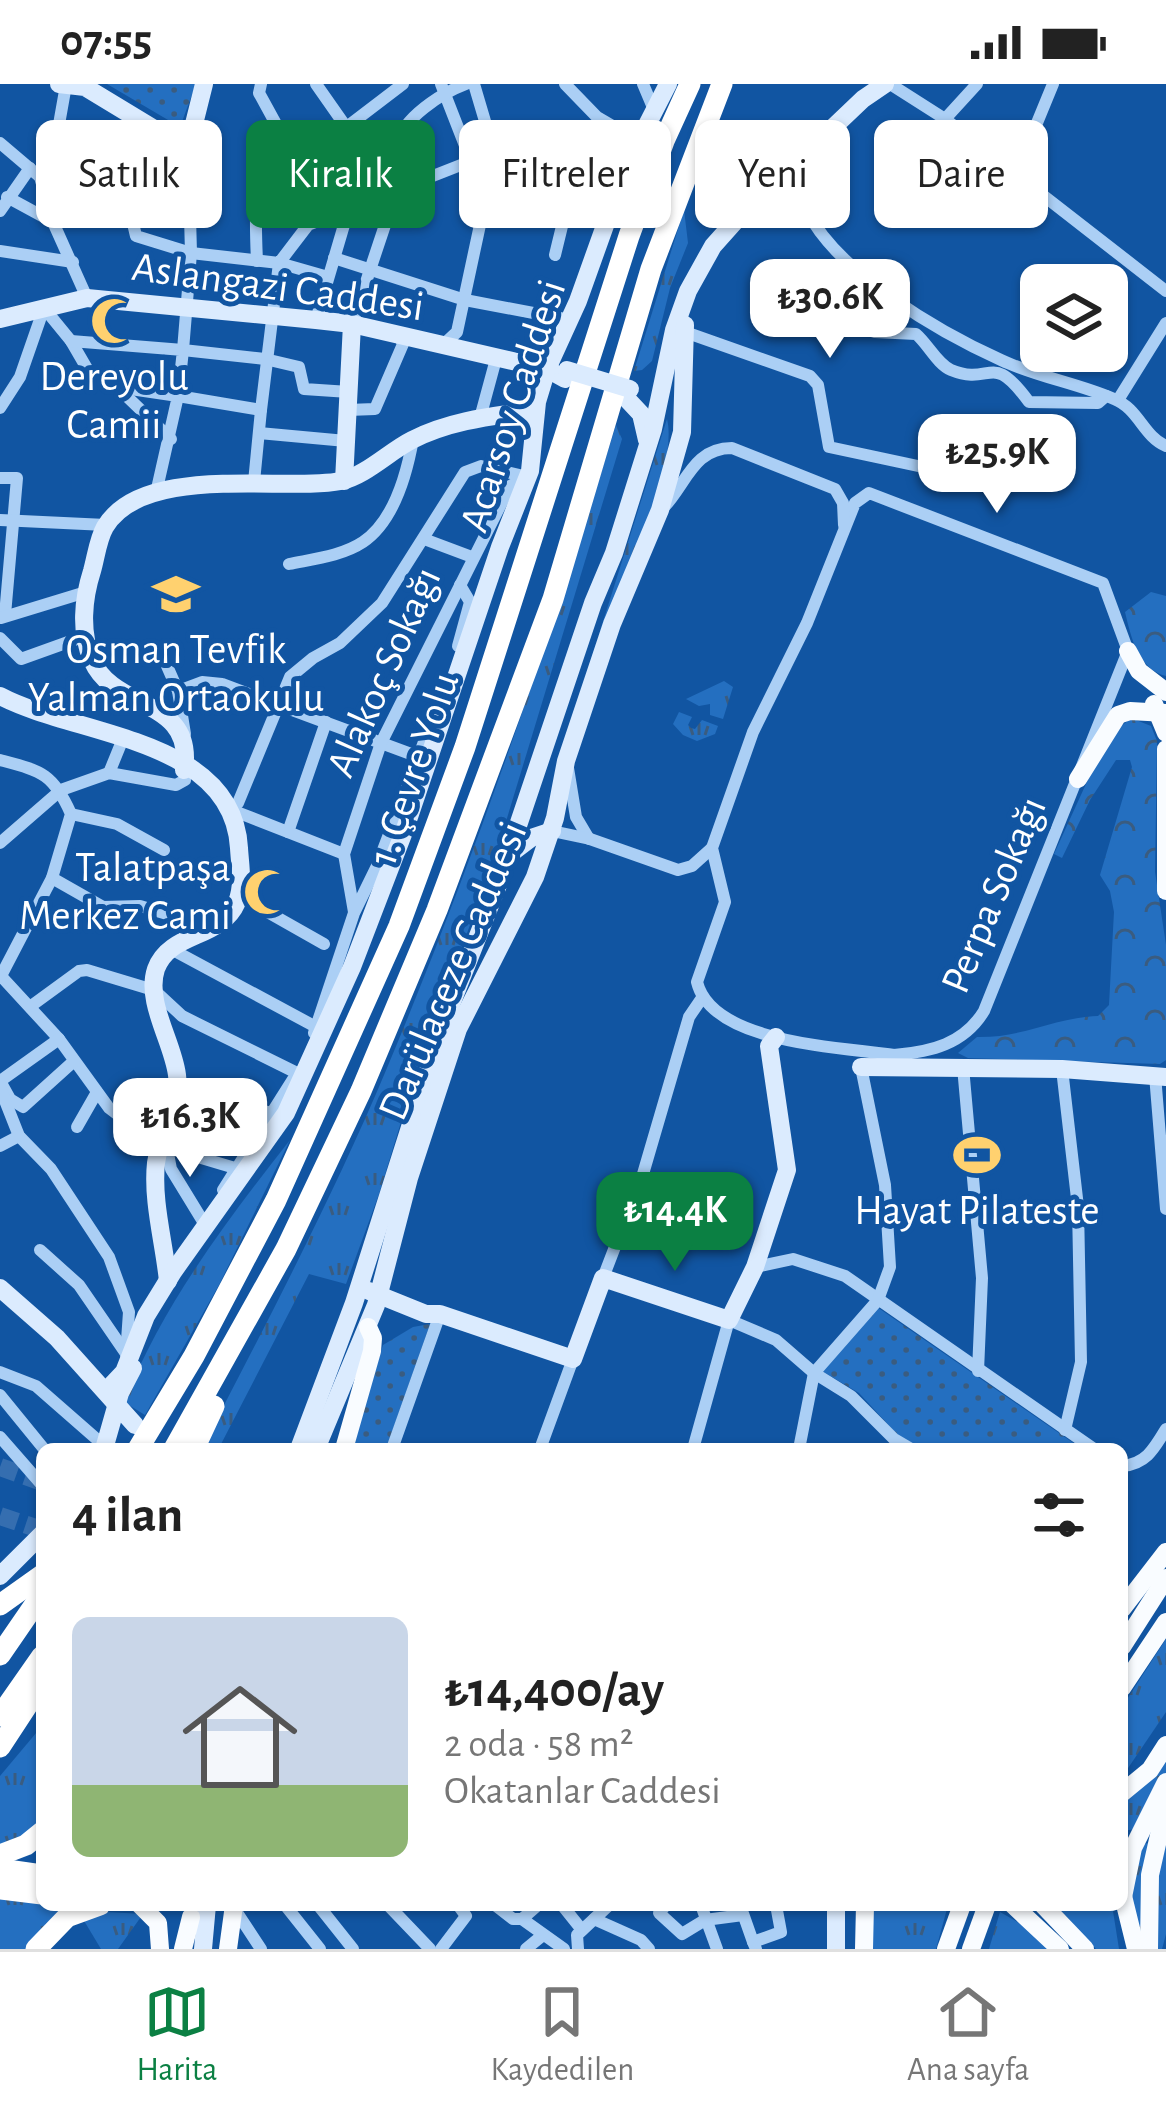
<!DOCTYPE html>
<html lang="tr">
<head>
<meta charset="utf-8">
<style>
	body { margin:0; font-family:"Alegreya Sans",sans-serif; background:#f6f6f6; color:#222; height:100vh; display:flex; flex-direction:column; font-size:45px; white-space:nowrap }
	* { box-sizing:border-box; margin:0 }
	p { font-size:39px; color:#767676 }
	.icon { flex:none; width:66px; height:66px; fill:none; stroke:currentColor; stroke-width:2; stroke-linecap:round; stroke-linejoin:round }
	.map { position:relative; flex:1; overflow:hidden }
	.panel { position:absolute; left:36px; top:1359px; width:1092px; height:468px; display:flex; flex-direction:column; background:#fff; border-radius:18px; box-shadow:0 3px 9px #0004 }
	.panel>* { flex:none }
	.banner { position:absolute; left:36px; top:36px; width:1095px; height:108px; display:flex; gap:24px }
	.buttons { position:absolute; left:1020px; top:180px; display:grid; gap:24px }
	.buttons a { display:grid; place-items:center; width:108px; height:108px; border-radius:18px; background:#fff; box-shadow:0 3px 9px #0004; font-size:60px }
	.price { position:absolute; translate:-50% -102px; padding:0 27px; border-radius:24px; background:#fff; color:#222; font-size:39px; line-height:78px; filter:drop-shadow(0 3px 6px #0008) }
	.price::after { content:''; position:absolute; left:50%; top:72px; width:36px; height:27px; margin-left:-18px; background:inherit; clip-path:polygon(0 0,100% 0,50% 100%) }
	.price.on { background:#0b8043; color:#fff }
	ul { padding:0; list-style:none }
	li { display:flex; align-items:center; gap:36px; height:300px; padding:0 36px }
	li span { display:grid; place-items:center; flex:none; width:336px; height:240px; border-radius:18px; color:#555 }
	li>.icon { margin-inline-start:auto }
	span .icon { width:144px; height:144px; fill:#fffc; stroke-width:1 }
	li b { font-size:51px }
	h2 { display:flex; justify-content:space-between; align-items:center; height:144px; padding:0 36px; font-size:51px }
	.pill { padding:0 42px; border-radius:18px; background:#fff; box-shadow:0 3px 9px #0004; font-size:42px; line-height:108px }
	.pill.on { background:#0b8043; color:#fff }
	.status { display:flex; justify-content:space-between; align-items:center; height:84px; padding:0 60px; background:#fff; direction:ltr }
	.status svg { height:33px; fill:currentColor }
	.tab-bar { display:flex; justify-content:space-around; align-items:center; height:168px; border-top:3px solid #e0e0e0; background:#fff; font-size:33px; color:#767676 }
	.tab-bar a { display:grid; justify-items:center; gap:6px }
	.tab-bar .on { color:#0b8043 }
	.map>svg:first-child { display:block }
	.grass { fill:url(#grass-tufts) }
	.forest { fill:url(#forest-crowns) }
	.park { fill:url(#park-dots) }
	.garden { fill:#246fc0 }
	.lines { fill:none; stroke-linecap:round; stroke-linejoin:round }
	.primary-tunnel { stroke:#356eb0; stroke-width:18; stroke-dasharray:18 9; stroke-linecap:butt }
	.street { stroke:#abcff5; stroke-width:12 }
	.secondary { stroke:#dbebfe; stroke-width:18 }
	.primary { stroke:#f9fcff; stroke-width:18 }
	.highway { stroke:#fff; stroke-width:21 }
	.secondary-bridge { stroke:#dbebfe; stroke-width:18 }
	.primary-bridge { stroke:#f9fcff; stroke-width:18 }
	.labels { text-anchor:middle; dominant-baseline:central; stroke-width:10; stroke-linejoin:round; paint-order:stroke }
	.street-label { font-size:42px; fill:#fff; stroke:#1155a2 }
	.poi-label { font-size:42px; fill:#fff; stroke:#1155a2 }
</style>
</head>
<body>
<div class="status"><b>07:55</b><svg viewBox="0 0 49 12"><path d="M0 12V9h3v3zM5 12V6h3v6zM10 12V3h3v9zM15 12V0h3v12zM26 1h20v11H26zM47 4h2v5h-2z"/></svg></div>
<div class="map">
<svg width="1166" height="1865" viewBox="0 0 1166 1865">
	<defs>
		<pattern id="grass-tufts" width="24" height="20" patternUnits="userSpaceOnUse" patternTransform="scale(3)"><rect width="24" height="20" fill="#246fc0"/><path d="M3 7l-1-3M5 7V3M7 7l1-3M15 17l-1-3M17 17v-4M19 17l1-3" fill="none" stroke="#3a5c80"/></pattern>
		<pattern id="forest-crowns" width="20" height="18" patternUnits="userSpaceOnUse" patternTransform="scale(3)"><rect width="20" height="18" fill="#246fc0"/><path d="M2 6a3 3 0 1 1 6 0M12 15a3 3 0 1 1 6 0" fill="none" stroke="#3a5c80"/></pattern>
		<pattern id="park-dots" width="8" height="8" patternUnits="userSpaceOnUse" patternTransform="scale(3)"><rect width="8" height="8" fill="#246fc0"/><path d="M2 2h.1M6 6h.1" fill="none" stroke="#3a5c80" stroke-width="1.8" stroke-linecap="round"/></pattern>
	</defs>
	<rect width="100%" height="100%" fill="#1155a2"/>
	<!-- grass -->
	<g class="grass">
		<polygon points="684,126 688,159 670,204 652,277 642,286 634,287"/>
		<path d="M667,335C680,386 612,531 591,586L588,585Z"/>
		<path d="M616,341L622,355L494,777L422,969L379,1110L346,1200L309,1190L220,1362L204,1360C268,1236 333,1113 387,984C475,774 549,558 616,341Z"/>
		<polygon points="724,597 733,603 723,635 710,631 710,620 699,622 686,615"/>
		<polygon points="679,628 692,633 688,641 691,644 695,645 702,636 718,642 715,650 697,657 683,651 673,640"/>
		<path d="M290,1056L219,1201L145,1331L124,1318C164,1219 225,1139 290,1056Z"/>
		<polygon points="1166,1555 1166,1628 1122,1693 1122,1623"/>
		<polygon points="42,1642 42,1739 34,1748 0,1763 0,1692"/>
		<polygon points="1166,1671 1166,1735 1151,1743 1122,1747 1122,1712"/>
		<polygon points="1166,1750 1166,1850 1162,1865 1140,1865 1122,1802 1122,1764 1149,1759"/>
		<polygon points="0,1814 66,1822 67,1825 46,1839 30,1865 0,1865"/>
		<polygon points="873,1821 948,1821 936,1865 873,1865"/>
		<polygon points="1056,1821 1112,1821 1119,1865 1096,1865"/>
		<polygon points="106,1828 143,1830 118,1865 101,1865 83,1835"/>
		<polygon points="1000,1828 1028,1844 1053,1865 989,1865"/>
	</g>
	<!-- forest -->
	<g class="forest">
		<path d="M1151,508L1166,512V592C1138,585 1131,553 1125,528Z"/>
		<path d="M1131,634L1151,642L1157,657L1155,788L1166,861V976L1160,980L968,974L958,969L977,953C1024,954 1056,933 1098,932L1109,921L1114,828L1110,807L1100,791L1132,683L1130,676H1116L1090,716L1062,774L1054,770L1107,654Z"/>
	</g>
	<!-- park -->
	<g class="park">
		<polygon points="107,0 196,0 180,43"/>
		<polygon points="877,1223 1082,1365 921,1365 897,1350 859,1309 822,1287"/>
		<polygon points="430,1240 386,1365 351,1365 383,1261 413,1243"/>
	</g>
	<!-- garden -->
	<polygon class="garden" points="975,65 1006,88 992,107 961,84"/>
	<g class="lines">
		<!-- primary-tunnel -->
		<g class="primary-tunnel">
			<polyline points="0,1383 42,1398"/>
			<polyline points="0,1432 42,1446"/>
		</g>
		<!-- street -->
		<g class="street">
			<polyline points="261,0 259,9 282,51"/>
			<polyline points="316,0 391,107"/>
			<polyline points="441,0 471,77"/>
			<polyline points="565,0 597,33 638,57"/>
			<polyline points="643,0 654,26"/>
			<polyline points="890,0 945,35 1166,207"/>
			<polyline points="945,35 977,0"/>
			<polyline points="344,45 403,0"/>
			<polyline points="0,59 40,93 53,138 87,214"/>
			<polyline points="188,59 191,169 183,266 265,275 299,283 304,305 349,308"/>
			<path d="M801,73C801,90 799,112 807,127C839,190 939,248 1001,276C1037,293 1077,299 1114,315C1139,325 1143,352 1166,362"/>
			<polyline points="1016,90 1053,0"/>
			<polyline points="50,91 66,1"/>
			<polyline points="40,93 121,89 136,152 191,169 279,179 308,141 471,77 582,60 639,58"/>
			<path d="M416,95L397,61C402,34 442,9 466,0"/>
			<polyline points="7,113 53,138"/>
			<polyline points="0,127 30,84"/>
			<polyline points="0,167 73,178"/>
			<polyline points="555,171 582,60"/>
			<polyline points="334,174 465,216 570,236"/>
			<path d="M257,177C255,135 254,96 269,57L301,47L313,61L349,124L316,236"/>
			<path d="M853,182L846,207L851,240L875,248L916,250C928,260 937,280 951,286C993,303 990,265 1029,318L1098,319L1106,312"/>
			<polyline points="44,224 71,257 89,288 117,303 178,312 156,409"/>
			<polyline points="352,240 393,117 391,107"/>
			<polyline points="685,248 810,292 818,301 829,363 918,382"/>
			<polyline points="71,257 183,266 178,312 261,326 279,179 328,193"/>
			<polyline points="443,261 457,248 495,71 474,0"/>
			<polyline points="118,304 171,355"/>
			<polyline points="1118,316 1166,239"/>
			<polyline points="0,324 20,293 44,224"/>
			<polyline points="348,326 375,325 403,260 399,251"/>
			<polyline points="480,334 496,275"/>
			<polyline points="259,349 346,357"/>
			<polyline points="0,394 17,394 5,531"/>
			<polyline points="254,398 261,326"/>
			<path d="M869,409L1103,499L1128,567L984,927C964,960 931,968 894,971C842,963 712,960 697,898L725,818L712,764L753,648L807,539L855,419Z"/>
			<path d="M665,422C687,398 694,364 732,364L835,405L843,419L844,441"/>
			<polyline points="0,436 106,441"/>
			<polyline points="424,455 472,473"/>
			<path d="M289,480C313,475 342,472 363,458C394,437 407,389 413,355"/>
			<polyline points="1,534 86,508"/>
			<polyline points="0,554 21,575 85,552"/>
			<polyline points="458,562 470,518 460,501"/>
			<polyline points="167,582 178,607 185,650"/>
			<polyline points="178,607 202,598 222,600 419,673"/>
			<path d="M0,676C41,687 53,689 71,730L52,794L2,890"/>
			<polyline points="568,684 576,733 589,755"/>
			<polyline points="109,689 120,662"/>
			<polyline points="71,730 117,740 164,766"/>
			<polyline points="552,747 590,755 678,786 692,782 712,764"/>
			<polyline points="288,748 326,638"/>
			<polyline points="0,759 61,706 109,689 176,701 185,696 184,686"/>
			<polyline points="344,770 229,725 238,719 290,593 313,574 340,559 382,519 465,388 481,382 528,393"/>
			<polyline points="52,794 103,823 140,822 184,835 225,831"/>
			<polyline points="239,812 324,860"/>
			<polyline points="354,828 344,770 381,659 510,402 527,393"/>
			<polyline points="171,865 316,943"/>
			<polyline points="0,891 59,955 109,1024 155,1059"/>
			<polyline points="155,907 182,932 297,989 223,1106"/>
			<polyline points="31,922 79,887 87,886 150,905"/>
			<polyline points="314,949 354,829 377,782 438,621"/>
			<polyline points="59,955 0,997 10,1015 23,1023 74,977"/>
			<polyline points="963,983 982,1194 978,1287"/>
			<polyline points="1062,985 1078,1123 1081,1278 1065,1346"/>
			<polyline points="1155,991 1166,1125"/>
			<polyline points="0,1004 19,1052 51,1085 109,1173 129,1228 126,1271"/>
			<polyline points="77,1043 97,1008"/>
			<path d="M164,1051C178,1044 179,1030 191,1022C210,1008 251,1024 272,1029"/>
			<polyline points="0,1062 19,1052"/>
			<polyline points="161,1062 235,1084"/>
			<polyline points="167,1064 171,1085 204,1139 207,1134"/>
			<polyline points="40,1166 79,1201 125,1268"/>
			<polyline points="755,1183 793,1175 845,1192 1094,1365"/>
			<polyline points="603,1194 643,1090 689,933 702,914"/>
			<polyline points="0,1288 36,1302 100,1358"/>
			<polyline points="0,1311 44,1365"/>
			<polyline points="0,1353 42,1401"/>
			<polyline points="392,1365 440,1230"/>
			<polyline points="540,1365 573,1275"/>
			<polyline points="693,1365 729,1236 776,1256 814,1289 851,1312 894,1355 911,1365"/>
			<polyline points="799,1365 814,1289 878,1216 890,1183 885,1101 861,983"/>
			<path d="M1122,1382C1146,1380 1154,1365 1166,1345"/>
			<polyline points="285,1821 320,1865"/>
			<polyline points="318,1821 353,1865"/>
			<polyline points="388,1821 430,1865"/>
			<polyline points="495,1821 513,1835 522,1835"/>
			<polyline points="538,1821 522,1835 564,1865"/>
			<polyline points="562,1821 582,1846"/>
			<polyline points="666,1821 659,1829 682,1850 705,1836 743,1831"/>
			<polyline points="701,1821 717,1865"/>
			<polyline points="740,1821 753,1858"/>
			<polyline points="234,1824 261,1865"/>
			<polyline points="594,1835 641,1856 649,1865"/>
			<polyline points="441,1865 466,1832 458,1821"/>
			<polyline points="526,1865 543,1851"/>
			<polyline points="578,1865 577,1851 609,1821"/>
			<polyline points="756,1865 753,1858 781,1848 776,1821"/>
		</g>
		<!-- secondary -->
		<g class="secondary">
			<polyline points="59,0 85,3 179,60 190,56 204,0"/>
			<polyline points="0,235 87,214 316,236 352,240 547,285 565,295"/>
			<polyline points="626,314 641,330 647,356"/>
			<polyline points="344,397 352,240"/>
			<path d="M0,612C75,652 233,653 239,764C240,782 244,800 237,818C221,856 170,847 156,885C145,918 173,958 177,991C181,1023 160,1048 156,1079C152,1117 164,1158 168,1197"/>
			<path d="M184,686C195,613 114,628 92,576C80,548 83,515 92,487C96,473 98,455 105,443C143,379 283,408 341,397C365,392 390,367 412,356C451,336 494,332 536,326"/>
			<polyline points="506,773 531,754 552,747"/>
			<polyline points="861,983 1062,985 1166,993"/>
			<polyline points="0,1204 57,1254 135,1341"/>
			<polyline points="369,1207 426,1230 440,1230 573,1275 603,1194 729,1236 755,1183 787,1086 769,962 776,953"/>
			<polyline points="106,1307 124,1288 146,1232 173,1188 286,1029 352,883 405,745 500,463 530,387 537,318 547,285 578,217 627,80 668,0"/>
			<polyline points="104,1365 120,1309 133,1284"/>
			<polyline points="299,1365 354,1219 441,946 498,801 593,519 614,469 653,345 674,246 688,207 713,162 738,134 863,15 885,0"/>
			<polyline points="316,1365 376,1221 409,1094 458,945 535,793 555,734 566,677 612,540 660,426 682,348 685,241"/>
			<polyline points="0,1492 42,1450"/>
			<polyline points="203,1865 207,1821"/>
			<polyline points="836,1865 836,1821"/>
		</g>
		<!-- primary -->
		<g class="primary">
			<polyline points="1128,567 1139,587 1166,608"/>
			<polyline points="1154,620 1166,649"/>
			<polyline points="1166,665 1166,807"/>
			<polyline points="1078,695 1118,631 1130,627 1166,629"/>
			<polyline points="344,1365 372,1267 373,1254 368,1243"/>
			<polyline points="1122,1525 1166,1468"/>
			<polyline points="1122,1563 1166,1494"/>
			<polyline points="1122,1604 1166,1538"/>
			<polyline points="1122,1709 1150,1686 1166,1661"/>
			<polyline points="1122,1808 1136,1865"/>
			<polyline points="140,1821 158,1839 160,1865"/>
			<polyline points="1013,1821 1060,1865"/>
			<polyline points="1043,1821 1085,1865"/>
			<polyline points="183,1865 191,1833"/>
			<polyline points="228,1865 234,1821"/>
			<polyline points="864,1865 865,1821"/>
			<polyline points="946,1865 962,1821"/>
			<polyline points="971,1865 987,1821"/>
		</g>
		<!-- highway -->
		<g class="highway">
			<polyline points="138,1365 194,1272 276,1116 399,842 465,663 629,152 664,57 690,0"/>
			<polyline points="174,1365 286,1165 361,1007 437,826 553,515 651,185 722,0"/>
			<polyline points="194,1365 214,1322"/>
			<polyline points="0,1521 42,1491"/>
			<polyline points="0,1571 42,1510"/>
			<polyline points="0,1632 42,1572"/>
			<polyline points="0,1663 42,1599"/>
			<polyline points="0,1771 26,1761 42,1748"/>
			<polyline points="0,1785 42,1791"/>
			<polyline points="0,1805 42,1810"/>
			<polyline points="36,1865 67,1833 100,1821"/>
		</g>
		<!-- secondary-bridge -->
		<polyline class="secondary-bridge" points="567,286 630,305"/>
		<!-- primary-bridge -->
		<g class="primary-bridge">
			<polyline points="1122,1818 1133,1764 1166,1698"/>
			<polyline points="1149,1865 1150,1791 1166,1720"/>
		</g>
	</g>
	<!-- icons -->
	<defs>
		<symbol id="mosque-bare" viewBox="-9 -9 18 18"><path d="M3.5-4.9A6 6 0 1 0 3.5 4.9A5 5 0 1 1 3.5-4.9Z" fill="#ffd16f" stroke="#1155a2" stroke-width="2.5" paint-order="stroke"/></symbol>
		<symbol id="school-bare" viewBox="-9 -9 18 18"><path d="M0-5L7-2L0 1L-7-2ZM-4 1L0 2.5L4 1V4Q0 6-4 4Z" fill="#ffd16f" stroke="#1155a2" stroke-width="2.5" paint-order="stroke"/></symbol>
		<symbol id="stadium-bare" viewBox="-9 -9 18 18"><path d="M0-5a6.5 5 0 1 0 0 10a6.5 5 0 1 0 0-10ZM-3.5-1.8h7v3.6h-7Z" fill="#ffd16f" stroke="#1155a2" stroke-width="2.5" paint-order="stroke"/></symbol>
	</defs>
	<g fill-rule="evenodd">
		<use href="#mosque-bare" x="81" y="204" width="66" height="66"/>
		<use href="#school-bare" x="143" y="477" width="66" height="66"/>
		<use href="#mosque-bare" x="234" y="775" width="66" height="66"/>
		<use href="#stadium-bare" x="944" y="1038" width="66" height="66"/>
	</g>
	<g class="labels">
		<!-- street labels -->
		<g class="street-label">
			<text transform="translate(278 203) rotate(8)">Aslangazi Caddesi</text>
			<text transform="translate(513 322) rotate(-72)">Acarsoy Caddesi</text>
			<text transform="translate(384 588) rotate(-66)">Alakoç Sokağı</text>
			<text transform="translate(414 685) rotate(-71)">1. Çevre Yolu</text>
			<text transform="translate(994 811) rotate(-67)">Perpa Sokağı</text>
			<text transform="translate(453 887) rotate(-67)">Darülaceze Caddesi</text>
		</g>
		<!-- poi labels -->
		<g class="poi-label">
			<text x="114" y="293">Dereyolu<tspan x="114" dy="48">Camii</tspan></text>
			<text x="176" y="566">Osman Tevfik<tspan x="176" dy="48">Yalman Ortaokulu</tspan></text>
			<text x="231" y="784" text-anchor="end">Talatpaşa<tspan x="231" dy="48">Merkez Cami</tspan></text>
			<text x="977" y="1127">Hayat Pilateste</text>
		</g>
	</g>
</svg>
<div class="buttons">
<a><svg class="icon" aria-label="layers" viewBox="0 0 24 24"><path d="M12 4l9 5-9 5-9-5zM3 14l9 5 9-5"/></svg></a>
</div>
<b class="price" style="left:830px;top:277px">₺30.6K</b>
<b class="price" style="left:997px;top:432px">₺25.9K</b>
<b class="price" style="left:190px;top:1096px">₺16.3K</b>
<b class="price on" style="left:675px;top:1190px">₺14.4K</b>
<div class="banner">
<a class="pill">Satılık</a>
<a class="pill on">Kiralık</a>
<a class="pill">Filtreler</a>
<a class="pill">Yeni</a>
<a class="pill">Daire</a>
</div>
<section class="panel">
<h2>4 ilan<svg class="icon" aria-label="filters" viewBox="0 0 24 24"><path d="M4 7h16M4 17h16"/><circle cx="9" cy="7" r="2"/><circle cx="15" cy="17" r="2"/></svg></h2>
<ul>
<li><span style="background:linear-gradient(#c9d6e8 70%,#8fb573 0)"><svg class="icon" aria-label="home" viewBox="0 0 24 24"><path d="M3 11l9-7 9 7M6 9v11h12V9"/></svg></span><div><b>₺14,400/ay</b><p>2 oda · 58 m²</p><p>Okatanlar Caddesi</p></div></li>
</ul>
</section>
</div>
<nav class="tab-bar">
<a class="on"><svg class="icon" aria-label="map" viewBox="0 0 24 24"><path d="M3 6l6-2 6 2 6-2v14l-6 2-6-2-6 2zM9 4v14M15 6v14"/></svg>Harita</a>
<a><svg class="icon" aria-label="saved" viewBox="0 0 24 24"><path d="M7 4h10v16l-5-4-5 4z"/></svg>Kaydedilen</a>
<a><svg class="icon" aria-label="home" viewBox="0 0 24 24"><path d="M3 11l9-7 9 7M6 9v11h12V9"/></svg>Ana sayfa</a>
</nav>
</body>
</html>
